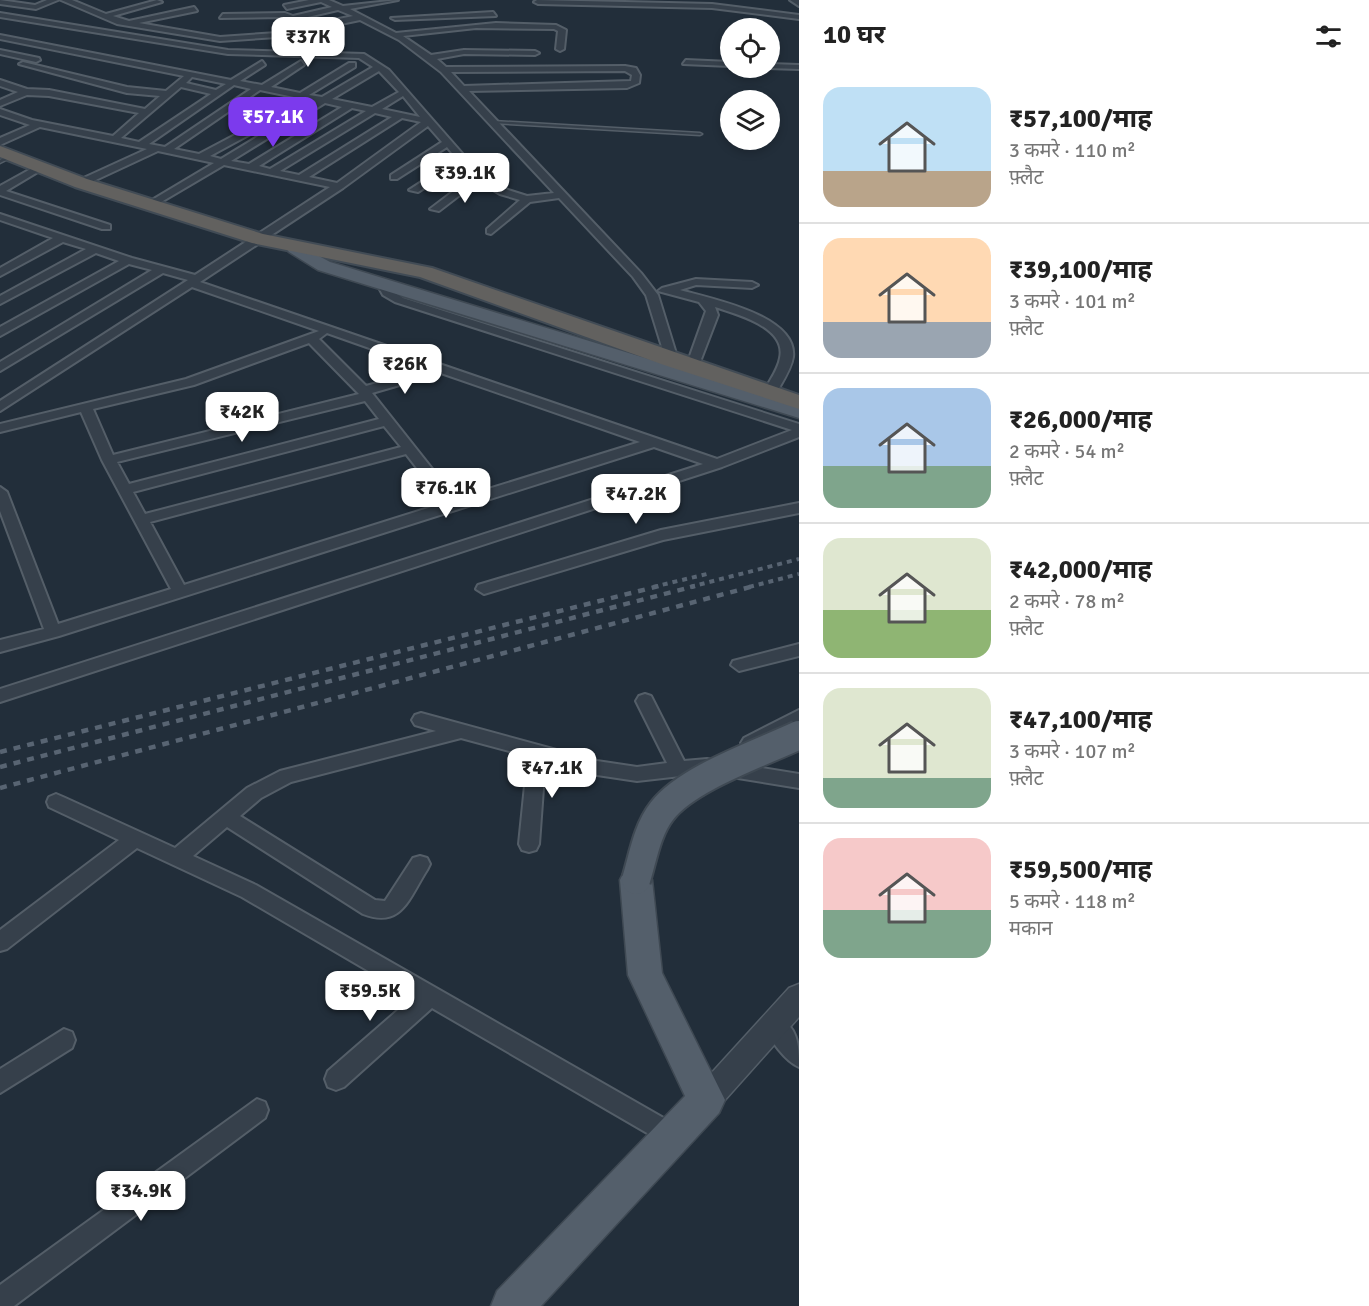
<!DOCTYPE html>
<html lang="hi">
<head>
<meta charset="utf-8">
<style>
	body { margin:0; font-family:Signika,"Noto Sans Devanagari",sans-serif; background:#f2f2f2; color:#222; height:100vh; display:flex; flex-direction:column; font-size:22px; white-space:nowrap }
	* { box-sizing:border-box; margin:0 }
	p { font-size:20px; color:#767676 }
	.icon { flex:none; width:33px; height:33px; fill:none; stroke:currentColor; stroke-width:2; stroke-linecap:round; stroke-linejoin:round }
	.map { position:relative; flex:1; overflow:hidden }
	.details { display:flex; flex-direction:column; background:#fff; width:570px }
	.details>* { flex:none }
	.fabs { position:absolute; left:720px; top:18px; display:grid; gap:12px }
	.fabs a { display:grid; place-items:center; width:60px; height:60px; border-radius:50%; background:#fff; box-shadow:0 3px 9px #0003; font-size:30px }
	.price { position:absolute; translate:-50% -51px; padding:0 14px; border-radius:12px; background:#fff; color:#222; font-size:20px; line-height:39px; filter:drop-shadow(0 2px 3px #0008) }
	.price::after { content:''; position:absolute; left:50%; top:36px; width:18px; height:14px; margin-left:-9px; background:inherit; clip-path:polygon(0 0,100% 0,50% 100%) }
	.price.on { background:#7c3aed; color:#fff }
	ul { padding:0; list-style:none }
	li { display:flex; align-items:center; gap:18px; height:150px; padding:0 24px }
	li+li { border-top:2px solid #e0e0e0 }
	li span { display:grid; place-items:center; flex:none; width:168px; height:120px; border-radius:18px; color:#555 }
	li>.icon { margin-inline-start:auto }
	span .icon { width:72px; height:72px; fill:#fffc; stroke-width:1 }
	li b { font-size:26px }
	h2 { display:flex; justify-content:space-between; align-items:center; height:72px; padding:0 24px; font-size:26px }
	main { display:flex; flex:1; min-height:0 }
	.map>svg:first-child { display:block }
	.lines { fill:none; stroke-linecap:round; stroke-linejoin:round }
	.service-casing { stroke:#545e68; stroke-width:3 }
	.minor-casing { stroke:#545e68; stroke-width:4 }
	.tertiary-casing { stroke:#545e68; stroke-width:3 }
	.primary-casing { stroke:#3f4953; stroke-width:3 }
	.trunk-casing { stroke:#414b55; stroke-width:4 }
	.service { fill:#36404b; fill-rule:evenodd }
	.minor { fill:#36404b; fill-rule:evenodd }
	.tertiary { fill:#36404b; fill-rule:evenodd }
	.primary { fill:#545f6b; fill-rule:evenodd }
	.trunk { fill:#62615f; fill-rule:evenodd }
	.rail-far1 { stroke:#586472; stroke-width:4; stroke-dasharray:5 5; stroke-linecap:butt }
	.rail { stroke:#586472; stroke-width:4.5; stroke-dasharray:7 7; stroke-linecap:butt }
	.primary-bridge-casing { stroke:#3f4953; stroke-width:32; stroke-linecap:butt }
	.primary-bridge { stroke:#545f6b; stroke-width:28 }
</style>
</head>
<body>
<main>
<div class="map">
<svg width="799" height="1306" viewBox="0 0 799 1306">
	<rect width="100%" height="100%" fill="#222e3a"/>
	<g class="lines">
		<defs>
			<g id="service">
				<polygon points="493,121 700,133 702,134 700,135 491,123 491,122"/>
				<polygon points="10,155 14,156 0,163 0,160"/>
			</g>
			<g id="minor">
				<polygon points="0,0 35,5 47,0 58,0 36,9 0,4"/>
				<path d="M61,0H72L106,14L157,0L162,2L113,16L129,21L194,7L197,11L139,23L220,37L277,33L303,27L284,17L220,18L223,14L285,13L293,16L332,7L321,2L287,9L284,5L309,0H329L343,6L398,0L350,9L396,33L496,23L556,25L566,30L564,49L560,51L556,49L558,31L554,29L476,28L403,36L431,55L464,50L535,51L539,53L535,55L464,54L437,59L446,67L625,66L636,68L640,75L639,83L627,88L469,91L641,273L658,295L678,360L676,363L672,364L666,360L646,295L633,277L559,198L530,202L491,234L487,233V229L520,200L500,194L478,181L439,211L430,209L472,177L461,164L418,192L409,190L457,159L447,147L397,179H391V175L442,142L428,126L343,188L200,282L717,459L792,430L395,302L383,295L377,284L387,282L392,291L403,298L799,424V437L722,467L0,702V689L703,464L654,447L59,636L0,652V640L44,629L0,511V487L7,492L58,624L171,589L102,460L81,412L0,432V424L186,379L319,331L192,287L0,411V401L188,280L163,273L0,371V362L152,270L129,264L0,336V327L119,261L96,253L0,304V296L86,249L63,242L0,276V268L53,238L0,220V214L132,258L195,275L330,187L224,165L151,208L147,207V203L214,163L158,151L85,185H77V181L147,149L40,127L0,145V138L30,125L0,115V109L32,120L113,136L139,113L49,96L27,95L0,106V100L18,92L0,86V80L27,89L49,90L145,109L160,96L127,93L19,64L23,62L127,87L166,91L184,76L0,39V35L231,80L262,61L265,65L240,81L262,85L301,61L304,65L271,87L300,93L349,63H355V67L309,95L322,97L373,67L359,58L228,54L0,17V13L228,50L364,54L389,70L481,175L508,190L527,196L554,193L441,72L399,40L360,20L317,29L336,38L333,42L309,31L277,37L220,41L117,24ZM338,10L353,16L311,25L299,19ZM379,71L399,92L372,107L332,99ZM625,71L632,75L631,81L464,86L451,72ZM192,77L226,84L216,90L186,83ZM234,85L251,89L165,147L149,144ZM181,87L211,94L139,142L121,138ZM260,90L294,97L266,114V118L269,119L303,99L316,101L221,159L210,156L256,131V127H250L199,154L174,149ZM403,96L420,117L382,109ZM325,103L342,107L249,164L231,161ZM352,108L366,111L270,169L259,166ZM375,113L392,117L299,175L280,171ZM402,118L421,122L337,183L309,177ZM327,333L429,369L366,386L319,339ZM309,343L359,394L113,455L93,409L194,385ZM441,373L640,442L456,499L372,393ZM365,401L379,419L129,484L117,462ZM384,426L401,447L145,514L133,492ZM406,454L444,503L184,585L150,522Z"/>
				<polygon points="537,0 712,4 799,15 799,19 712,8 538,4 534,2"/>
				<polygon points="790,0 799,0 799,6"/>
				<polygon points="493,12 496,16 395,20 391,18"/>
				<polygon points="0,50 39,58 40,60 36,62 0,54"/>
				<polygon points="686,60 730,62 730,66 683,64"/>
				<polygon points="770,64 799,65 799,69 767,68"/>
				<polygon points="38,165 46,167 6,191 110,225 110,229 102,229 0,195 0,186"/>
				<path d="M696,279L752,282L758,285L752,288L696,285L680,290C708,298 798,315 793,357C791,370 781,384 775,395H765L764,392C769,381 778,370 780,358C787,327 736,314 715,307L718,315L698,367L692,371L686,367L706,311L699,302L658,291L662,288Z"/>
				<polygon points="799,503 799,513 663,540 484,594 476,589 478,585 661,530"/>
				<polygon points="799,644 799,656 739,671 731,665 733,661"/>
				<path d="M645,694L651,696L684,761L707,759L799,774V788L707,773L637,781L597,775L545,761L539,844L536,850L529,852L522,850L519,844L528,756L461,738L291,782L261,798L240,816L375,900L385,901L413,858L420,856L427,858L430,864L427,870C409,898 402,929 363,914L227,827L193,856L256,885L681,1128L685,1136L681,1144L673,1148L432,1008L344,1087L336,1090L328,1087L325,1079L328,1071L413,997L242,897L137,848L7,949L0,951V930L119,840L49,807L47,802L49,797L56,794L63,797L175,848L247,788L280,771L436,731L415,725L412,720L415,715L421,713L597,761L637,767L667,763L636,701L639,696Z"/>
				<polygon points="799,710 799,725 756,748 744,748 741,743 744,738"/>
				<path d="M775,1016C798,1025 799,1045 799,1067C785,1061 770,1040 764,1026L767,1019Z"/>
				<polygon points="64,1029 72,1032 75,1040 72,1048 0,1093 0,1069"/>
				<polygon points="257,1099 265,1102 268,1110 265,1118 14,1306 0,1306 0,1285"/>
			</g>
			<polygon id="tertiary" points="799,984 799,1017 716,1110 706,1114 696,1110 692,1100 696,1090 789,988"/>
			<g id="primary">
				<polygon points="295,243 330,262 799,405 799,418 318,270 289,252 286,248 289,244"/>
				<polygon points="636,866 647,870 652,880 662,973 725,1100 719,1113 541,1306 491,1306 497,1291 685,1096 628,975 620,880 625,870"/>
			</g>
			<polygon id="trunk" points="0,146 87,179 263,234 432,268 799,395 799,409 664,365 420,277 252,243 75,187 0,157"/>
		</defs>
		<!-- service casing -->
		<use href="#service" class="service-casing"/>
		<!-- minor casing -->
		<use href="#minor" class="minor-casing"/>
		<!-- tertiary casing -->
		<use href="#tertiary" class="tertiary-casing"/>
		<!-- primary casing -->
		<use href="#primary" class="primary-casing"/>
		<!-- trunk casing -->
		<use href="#trunk" class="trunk-casing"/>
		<!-- service -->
		<use href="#service" class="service"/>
		<!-- minor -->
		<use href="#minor" class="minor"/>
		<!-- tertiary -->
		<use href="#tertiary" class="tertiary"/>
		<!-- primary -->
		<use href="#primary" class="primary"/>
		<!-- trunk -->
		<use href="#trunk" class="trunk"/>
		<!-- rail-far1 -->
		<g class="rail-far1">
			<polyline points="653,587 707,574"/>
			<polyline points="690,587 799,559"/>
			<polyline points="749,587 799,574"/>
		</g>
		<!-- rail -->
		<g class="rail">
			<polyline points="0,752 659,586"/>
			<polyline points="0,767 695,586"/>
			<polyline points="0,788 754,586"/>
		</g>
		<defs>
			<path id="primary-bridge" d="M636,880C643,857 647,830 662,811C687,778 761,753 799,735"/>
		</defs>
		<!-- primary-bridge casing -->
		<use href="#primary-bridge" class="primary-bridge-casing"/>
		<!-- primary-bridge -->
		<use href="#primary-bridge" class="primary-bridge"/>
	</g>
</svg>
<div class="fabs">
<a><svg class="icon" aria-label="locate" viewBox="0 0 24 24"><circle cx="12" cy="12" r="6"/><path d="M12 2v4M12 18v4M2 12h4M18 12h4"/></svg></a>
<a><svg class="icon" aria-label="layers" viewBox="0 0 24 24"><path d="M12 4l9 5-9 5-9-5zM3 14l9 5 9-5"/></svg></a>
</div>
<b class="price" style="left:308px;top:68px">₹37K</b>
<b class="price on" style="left:273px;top:148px">₹57.1K</b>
<b class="price" style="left:465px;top:204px">₹39.1K</b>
<b class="price" style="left:405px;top:395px">₹26K</b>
<b class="price" style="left:242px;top:443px">₹42K</b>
<b class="price" style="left:446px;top:519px">₹76.1K</b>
<b class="price" style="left:636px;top:525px">₹47.2K</b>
<b class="price" style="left:552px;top:799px">₹47.1K</b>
<b class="price" style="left:370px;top:1022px">₹59.5K</b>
<b class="price" style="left:141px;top:1222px">₹34.9K</b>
</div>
<section class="details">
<h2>10 घर<svg class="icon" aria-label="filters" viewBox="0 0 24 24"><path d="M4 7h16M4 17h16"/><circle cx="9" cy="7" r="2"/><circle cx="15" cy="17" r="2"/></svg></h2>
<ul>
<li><span style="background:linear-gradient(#bfe0f5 70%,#b9a48a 0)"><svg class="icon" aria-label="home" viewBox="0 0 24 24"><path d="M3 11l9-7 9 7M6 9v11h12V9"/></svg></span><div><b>₹57,100/माह</b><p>3 कमरे · 110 m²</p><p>फ़्लैट</p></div></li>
<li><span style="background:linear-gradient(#ffd9b3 70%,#9aa5b1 0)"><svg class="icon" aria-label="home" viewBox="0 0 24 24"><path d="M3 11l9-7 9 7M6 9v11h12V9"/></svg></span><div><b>₹39,100/माह</b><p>3 कमरे · 101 m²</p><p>फ़्लैट</p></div></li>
<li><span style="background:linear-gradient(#a9c7e8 65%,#7fa58c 0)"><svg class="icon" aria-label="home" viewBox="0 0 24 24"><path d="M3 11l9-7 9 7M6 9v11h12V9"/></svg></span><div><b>₹26,000/माह</b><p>2 कमरे · 54 m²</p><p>फ़्लैट</p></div></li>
<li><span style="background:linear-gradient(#dfe7d0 60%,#8fb573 0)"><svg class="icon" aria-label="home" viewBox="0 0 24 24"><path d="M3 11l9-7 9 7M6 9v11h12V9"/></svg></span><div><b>₹42,000/माह</b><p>2 कमरे · 78 m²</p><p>फ़्लैट</p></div></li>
<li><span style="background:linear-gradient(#dfe7d0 75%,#7fa58c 0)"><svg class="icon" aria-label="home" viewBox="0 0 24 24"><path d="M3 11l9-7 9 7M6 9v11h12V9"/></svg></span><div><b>₹47,100/माह</b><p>3 कमरे · 107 m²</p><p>फ़्लैट</p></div></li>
<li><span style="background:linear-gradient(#f6c9c9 60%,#7fa58c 0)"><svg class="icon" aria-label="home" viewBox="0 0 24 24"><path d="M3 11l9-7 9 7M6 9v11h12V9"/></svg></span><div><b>₹59,500/माह</b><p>5 कमरे · 118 m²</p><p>मकान</p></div></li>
</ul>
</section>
</main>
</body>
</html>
